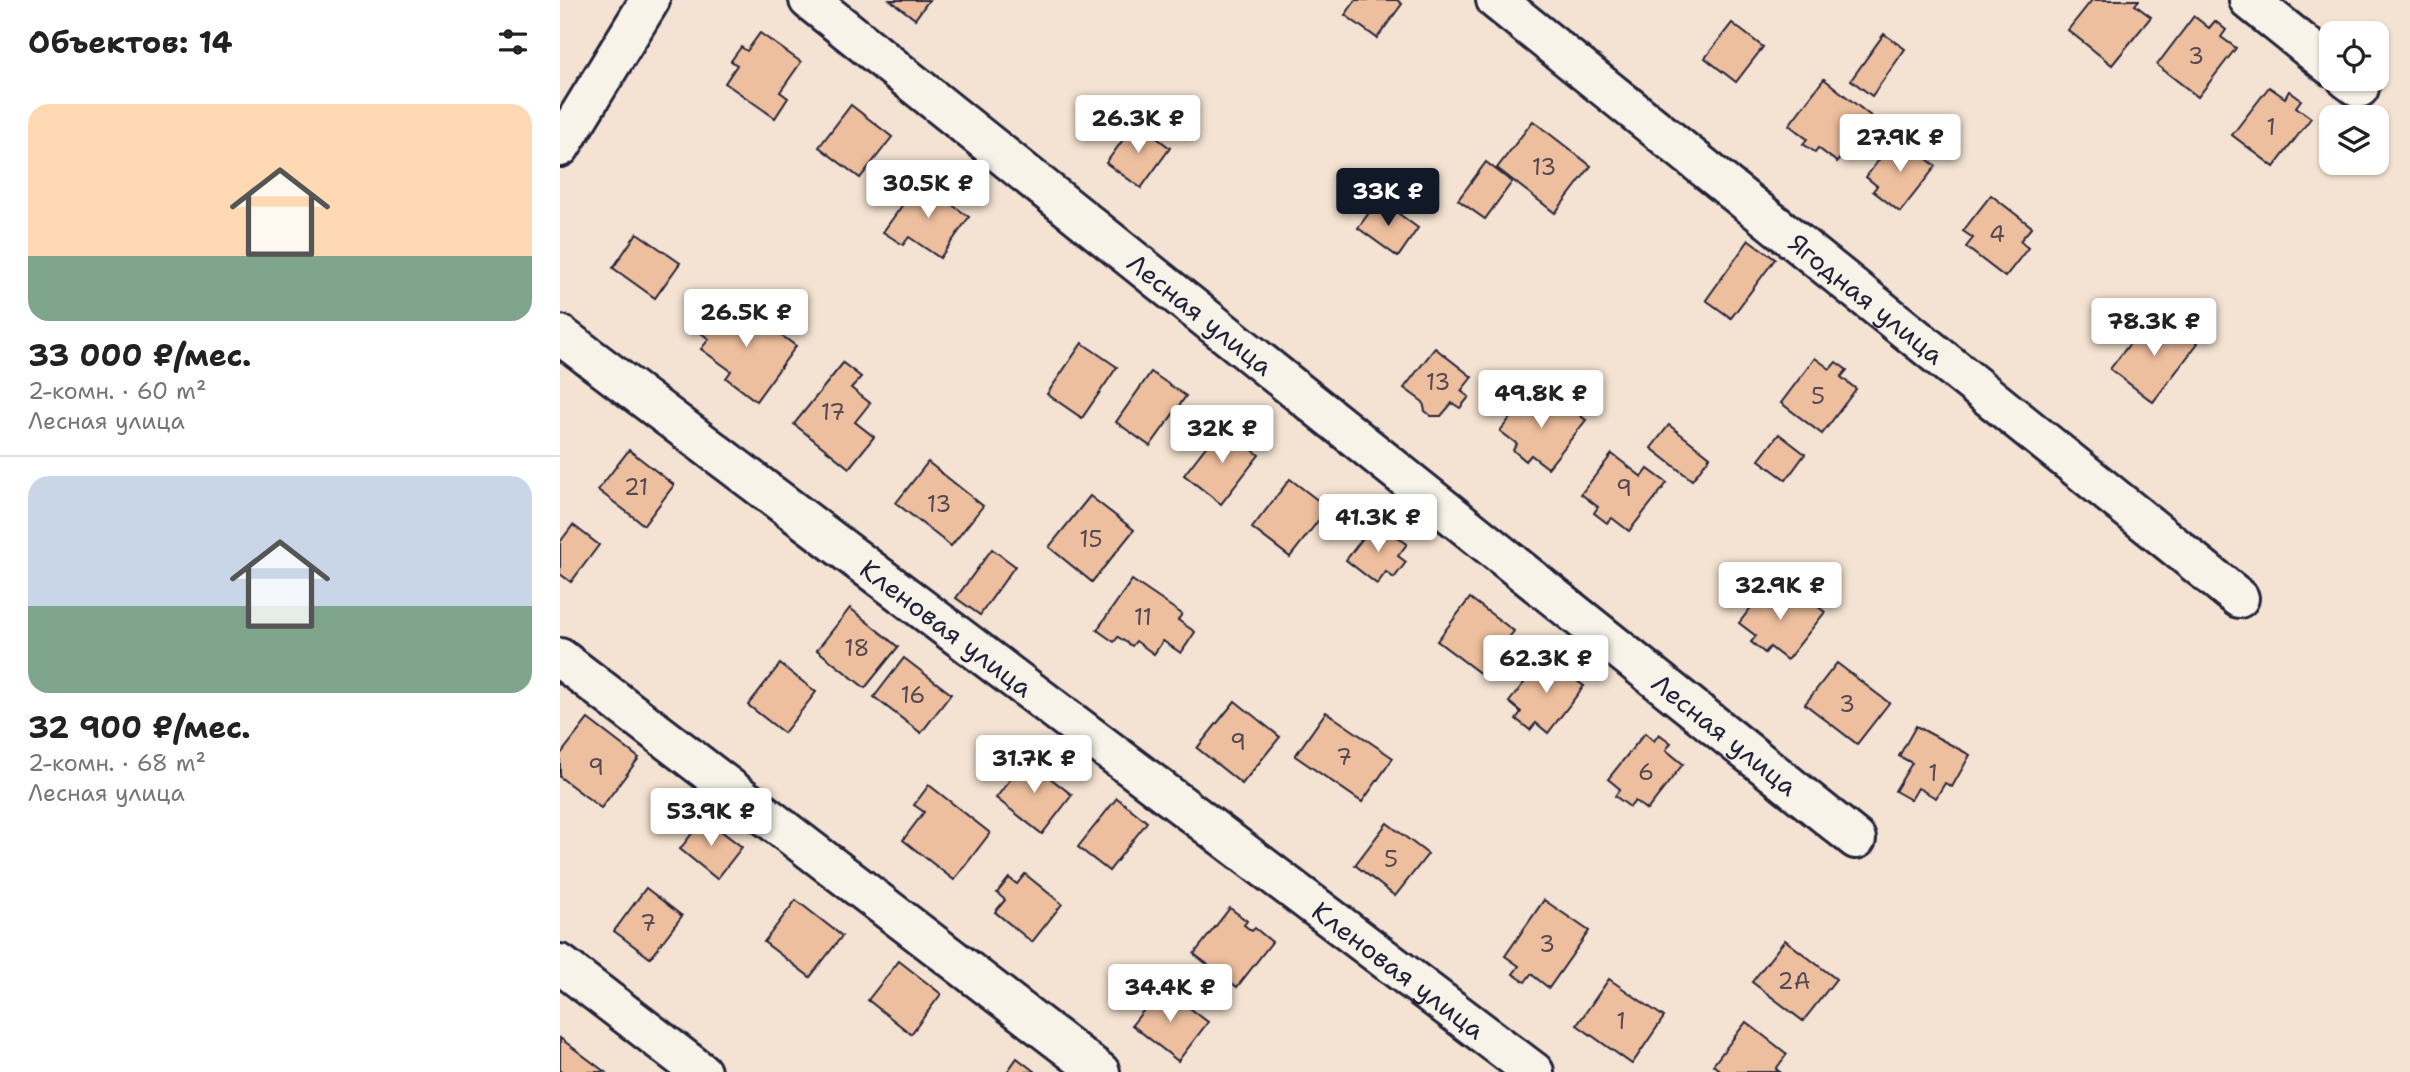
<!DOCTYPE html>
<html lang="ru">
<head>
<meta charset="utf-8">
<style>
	body { margin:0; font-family:"Shantell Sans",sans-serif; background:#f2f2f2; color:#222; height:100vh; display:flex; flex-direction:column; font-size:26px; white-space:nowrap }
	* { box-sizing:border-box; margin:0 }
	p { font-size:23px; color:#767676 }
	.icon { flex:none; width:38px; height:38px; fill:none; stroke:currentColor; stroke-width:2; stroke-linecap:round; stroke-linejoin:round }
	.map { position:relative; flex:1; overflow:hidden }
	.side { display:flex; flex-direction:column; background:#fff; width:560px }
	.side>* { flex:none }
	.fabs { position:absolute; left:1759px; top:21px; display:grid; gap:14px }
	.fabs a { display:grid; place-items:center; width:70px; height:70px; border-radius:14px; background:#fff; box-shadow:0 2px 5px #0004; font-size:35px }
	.price { position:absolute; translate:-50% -60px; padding:0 16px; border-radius:7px; background:#fff; color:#222; font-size:23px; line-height:46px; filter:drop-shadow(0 2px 4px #0008) }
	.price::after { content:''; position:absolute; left:50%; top:42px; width:21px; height:16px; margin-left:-10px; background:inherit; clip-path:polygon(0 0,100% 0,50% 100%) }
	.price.on { background:#111827; color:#fff }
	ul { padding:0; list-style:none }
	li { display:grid; align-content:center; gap:14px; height:371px; padding:0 28px }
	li+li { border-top:2px solid #e0e0e0 }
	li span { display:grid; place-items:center; height:217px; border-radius:21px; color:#555 }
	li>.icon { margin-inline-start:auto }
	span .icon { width:126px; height:126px; fill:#fffc; stroke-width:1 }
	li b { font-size:30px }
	h2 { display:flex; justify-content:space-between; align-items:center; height:84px; padding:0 28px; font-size:30px }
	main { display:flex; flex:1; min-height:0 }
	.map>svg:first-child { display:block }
	.building { fill:#eebf9e; stroke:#22223b; stroke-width:2 }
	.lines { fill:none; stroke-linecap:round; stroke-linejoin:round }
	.street-casing { stroke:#22223b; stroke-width:44 }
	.street { stroke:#f7f3e8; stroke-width:38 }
	.labels { text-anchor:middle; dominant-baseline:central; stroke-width:5; stroke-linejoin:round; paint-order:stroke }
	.number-label { font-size:23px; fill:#554954 }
	.street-label { font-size:26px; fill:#22223b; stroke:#f7f3e8 }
</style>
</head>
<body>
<main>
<section class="side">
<h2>Объектов: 14<svg class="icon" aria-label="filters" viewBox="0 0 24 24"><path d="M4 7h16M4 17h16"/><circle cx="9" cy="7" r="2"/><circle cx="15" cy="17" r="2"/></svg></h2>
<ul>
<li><span style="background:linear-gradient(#ffd9b3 70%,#7fa58c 0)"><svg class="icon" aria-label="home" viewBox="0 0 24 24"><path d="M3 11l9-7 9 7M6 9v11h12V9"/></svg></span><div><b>33 000 ₽/мес.</b><p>2-комн. · 60 m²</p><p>Лесная улица</p></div></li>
<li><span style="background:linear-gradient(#c9d6e8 60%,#7fa58c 0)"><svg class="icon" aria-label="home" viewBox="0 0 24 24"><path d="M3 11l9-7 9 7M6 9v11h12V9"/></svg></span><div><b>32 900 ₽/мес.</b><p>2-комн. · 68 m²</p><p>Лесная улица</p></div></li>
</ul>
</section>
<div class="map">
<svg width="1850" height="1072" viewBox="0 0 1850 1072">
	<rect width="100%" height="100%" fill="#f4e3d2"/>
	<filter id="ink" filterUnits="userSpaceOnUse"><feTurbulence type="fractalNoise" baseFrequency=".0143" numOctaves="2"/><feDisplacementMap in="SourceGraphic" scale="14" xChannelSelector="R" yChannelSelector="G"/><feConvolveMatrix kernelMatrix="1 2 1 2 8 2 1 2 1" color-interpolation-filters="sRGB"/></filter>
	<g filter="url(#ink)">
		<!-- building -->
		<g class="building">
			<polygon points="330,0 369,0 355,19"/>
			<polygon points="796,0 837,0 842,4 817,38 785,15"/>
			<polygon points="1532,0 1579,0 1575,5 1591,17 1552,65 1508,30"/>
			<polygon points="1634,16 1649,28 1655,21 1666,30 1661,37 1676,48 1638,97 1597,65"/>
			<polygon points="1172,23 1203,47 1176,82 1145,58"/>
			<polygon points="200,33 241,62 220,92 228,98 215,118 165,83 177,65 171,61 181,47 187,51"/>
			<polygon points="1324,34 1345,49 1312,96 1291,80"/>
			<polygon points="1264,79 1312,117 1277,162 1258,148 1255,152 1243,144 1247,139 1229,125"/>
			<polygon points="1709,87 1725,98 1729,91 1741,100 1736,107 1751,118 1714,167 1672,135"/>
			<polygon points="291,105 332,137 300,178 259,147"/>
			<polygon points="973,121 1031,166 995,213 937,168"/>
			<polygon points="576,122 610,148 581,188 546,163"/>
			<polygon points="1337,136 1376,166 1340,212 1313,191 1317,186 1306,177"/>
			<polygon points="926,162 952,182 925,219 898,200"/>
			<polygon points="359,182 377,194 381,188 395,198 391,204 409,217 380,258 349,237 343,245 323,232"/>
			<polygon points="1431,195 1472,227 1460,241 1468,248 1445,277 1406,247 1413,238 1403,231"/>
			<polygon points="819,199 858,228 838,257 798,228"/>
			<polygon points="77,233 120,263 95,298 53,268"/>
			<polygon points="1189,240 1215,259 1171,318 1146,300"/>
			<polygon points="176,302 236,346 196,401 166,378 171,371 141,349 149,339 141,333 160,307 168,312"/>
			<polygon points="1589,319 1607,334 1615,324 1638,343 1593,402 1550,369"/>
			<polygon points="522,343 557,367 522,418 487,394"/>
			<polygon points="875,348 912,377 901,391 909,397 900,408 892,403 881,416 871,416 865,411 863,402 844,388"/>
			<polygon points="1255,358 1270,369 1276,362 1287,370 1281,377 1296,389 1262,434 1221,403"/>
			<polygon points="283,363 301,377 291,388 310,403 295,422 314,437 289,468 234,424"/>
			<polygon points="591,372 626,396 590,446 556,422"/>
			<polygon points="971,391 1001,414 1007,406 1026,420 988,468 971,455 966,461 953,450 957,444 940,431"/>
			<polygon points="1109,425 1150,457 1132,480 1091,448"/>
			<polygon points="662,426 699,455 661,504 624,475"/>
			<polygon points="1219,434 1245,454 1226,480 1199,460"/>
			<polygon points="69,450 114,485 84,525 38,490"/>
			<polygon points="1052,454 1082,477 1088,469 1107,483 1069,531 1052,518 1047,523 1034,513 1038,507 1021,494"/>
			<polygon points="368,462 423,506 391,546 336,503"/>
			<polygon points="730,479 768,508 730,557 692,528"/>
			<polygon points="530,496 574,530 532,582 489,547"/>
			<polygon points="816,521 847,544 838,556 846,562 834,578 826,572 817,584 786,560"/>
			<polygon points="13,525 39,545 11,582 0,574 0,542"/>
			<polygon points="432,549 455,566 420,615 396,598"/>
			<polygon points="572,580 622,614 618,620 635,632 621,653 603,641 594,654 576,641 572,646 558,637 554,642 537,630"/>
			<polygon points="1210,583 1240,606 1246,598 1265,612 1227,660 1210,647 1205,653 1191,642 1196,636 1179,623"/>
			<polygon points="910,598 954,631 921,674 877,641"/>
			<polygon points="290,608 338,647 305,688 257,650"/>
			<polygon points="985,656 994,663 1000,657 1011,666 1006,673 1024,686 988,733 976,723 970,730 956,719 961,712 949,702"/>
			<polygon points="344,658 391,694 361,733 314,697"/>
			<polygon points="1277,663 1329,703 1297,744 1245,704"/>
			<polygon points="220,664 256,692 224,733 188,705"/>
			<polygon points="675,701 720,737 682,784 637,748"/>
			<polygon points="766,712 833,758 802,802 735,756"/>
			<polygon points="28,719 79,758 41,808 0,777 0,755"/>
			<polygon points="1356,726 1410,755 1392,787 1385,783 1376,798 1358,788 1351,800 1335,791 1352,763 1339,756"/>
			<polygon points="1085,733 1094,741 1099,734 1111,743 1106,750 1123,764 1087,810 1075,801 1070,807 1055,796 1060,789 1048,779"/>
			<polygon points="476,757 484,764 485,774 512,795 482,834 436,798 466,759"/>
			<polygon points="369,785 430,833 394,880 343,840 364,812 354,805"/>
			<polygon points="557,798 587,822 549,871 518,847"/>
			<polygon points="144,818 182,847 157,879 120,849"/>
			<polygon points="827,823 868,854 835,896 795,865"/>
			<polygon points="465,874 502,904 472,942 435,912 445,900 437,893 449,878 457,884"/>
			<polygon points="86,888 122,916 90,958 54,931"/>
			<polygon points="236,900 282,936 250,977 204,942"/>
			<polygon points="984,900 1029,931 989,988 971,974 965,982 953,974 959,966 945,956"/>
			<polygon points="670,908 687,921 684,925 692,931 695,928 712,942 677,987 634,954"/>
			<polygon points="1225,940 1276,979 1243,1021 1192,982"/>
			<polygon points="339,961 381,994 351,1034 308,1000"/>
			<polygon points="1049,979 1104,1017 1072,1064 1017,1025"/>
			<polygon points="602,987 648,1022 618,1061 572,1025"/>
			<polygon points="1186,1022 1227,1054 1216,1069 1220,1072 1162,1072 1153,1065"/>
			<polygon points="0,1038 45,1072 0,1072"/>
			<polygon points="457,1058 475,1072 447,1072"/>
		</g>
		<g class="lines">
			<defs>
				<g id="street">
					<path id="s1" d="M249,0L1296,839"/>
					<path id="s2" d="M936,0L1679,598"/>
					<polyline points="1689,0 1771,66"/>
					<polyline points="1787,79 1799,88"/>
					<polyline points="0,147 90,0"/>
					<path id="s3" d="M0,335L974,1072"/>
					<polyline points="0,658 540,1072"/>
					<polyline points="0,964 141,1072"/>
				</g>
			</defs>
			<!-- street casing -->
			<use href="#street" class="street-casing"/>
			<!-- street -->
			<use href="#street" class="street"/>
		</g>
	</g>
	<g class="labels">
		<!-- number labels -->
		<g class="number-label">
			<text x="1636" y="56">3</text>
			<text x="1711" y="127">1</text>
			<text x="984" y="167">13</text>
			<text x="1437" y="234">4</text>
			<text x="878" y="382">13</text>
			<text x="1258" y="396">5</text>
			<text x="273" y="412">17</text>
			<text x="76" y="487">21</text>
			<text x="1064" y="488">9</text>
			<text x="379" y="504">13</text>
			<text x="531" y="539">15</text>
			<text x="583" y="617">11</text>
			<text x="297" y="648">18</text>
			<text x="353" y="695">16</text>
			<text x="1287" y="704">3</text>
			<text x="678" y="742">9</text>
			<text x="784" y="757">7</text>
			<text x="36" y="767">9</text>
			<text x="1086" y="772">6</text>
			<text x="1373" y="773">1</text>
			<text x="831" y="859">5</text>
			<text x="88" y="923">7</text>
			<text x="987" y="944">3</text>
			<text x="1234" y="981">2А</text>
			<text x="1061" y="1021">1</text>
		</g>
		<!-- street labels -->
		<g class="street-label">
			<text stroke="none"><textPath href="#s2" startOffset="476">Ягодная улица</textPath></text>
			<text stroke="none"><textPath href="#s1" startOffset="502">Лесная улица</textPath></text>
			<text stroke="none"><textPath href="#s3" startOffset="485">Кленовая улица</textPath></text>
			<text stroke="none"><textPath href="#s1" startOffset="1174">Лесная улица</textPath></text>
			<text stroke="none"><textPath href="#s3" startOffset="1052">Кленовая улица</textPath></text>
		</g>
	</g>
</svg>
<div class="fabs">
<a><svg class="icon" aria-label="locate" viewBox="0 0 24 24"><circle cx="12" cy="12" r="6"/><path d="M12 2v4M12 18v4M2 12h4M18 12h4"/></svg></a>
<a><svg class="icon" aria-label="layers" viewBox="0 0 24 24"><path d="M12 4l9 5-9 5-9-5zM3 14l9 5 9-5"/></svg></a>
</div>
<b class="price" style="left:578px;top:155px">26.3K ₽</b>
<b class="price" style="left:1340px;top:174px">27.9K ₽</b>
<b class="price" style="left:368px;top:220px">30.5K ₽</b>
<b class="price on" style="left:828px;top:228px">33K ₽</b>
<b class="price" style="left:186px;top:349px">26.5K ₽</b>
<b class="price" style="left:1594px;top:358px">78.3K ₽</b>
<b class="price" style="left:981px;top:430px">49.8K ₽</b>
<b class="price" style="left:662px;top:465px">32K ₽</b>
<b class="price" style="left:818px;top:554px">41.3K ₽</b>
<b class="price" style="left:1220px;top:622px">32.9K ₽</b>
<b class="price" style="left:986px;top:695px">62.3K ₽</b>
<b class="price" style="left:474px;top:795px">31.7K ₽</b>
<b class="price" style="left:151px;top:848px">53.9K ₽</b>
<b class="price" style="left:610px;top:1024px">34.4K ₽</b>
</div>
</main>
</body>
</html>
